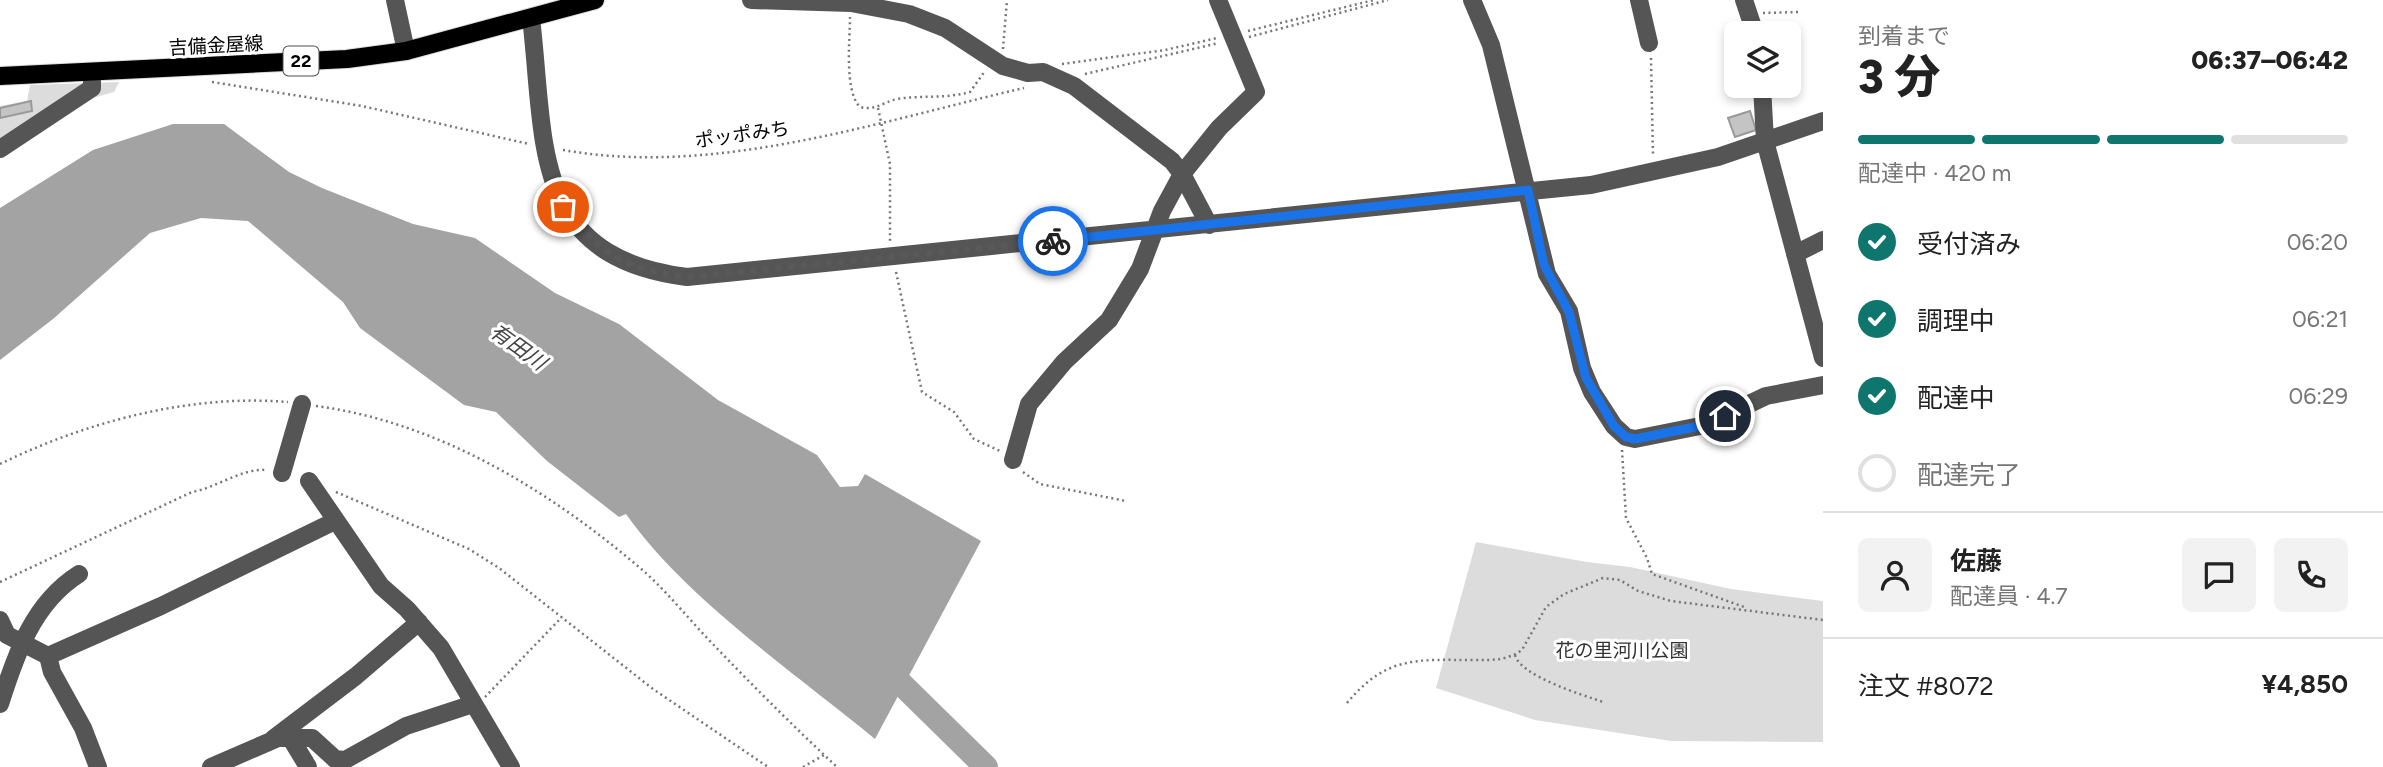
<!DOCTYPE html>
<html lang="ja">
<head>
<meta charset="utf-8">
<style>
  :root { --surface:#fff; --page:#f2f2f2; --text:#222; --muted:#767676; --line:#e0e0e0; --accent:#0f766e }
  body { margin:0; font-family:Figtree,"Noto Sans JP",sans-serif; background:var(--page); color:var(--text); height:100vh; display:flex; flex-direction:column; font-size:26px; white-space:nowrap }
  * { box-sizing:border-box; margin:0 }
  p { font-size:23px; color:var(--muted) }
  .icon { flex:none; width:38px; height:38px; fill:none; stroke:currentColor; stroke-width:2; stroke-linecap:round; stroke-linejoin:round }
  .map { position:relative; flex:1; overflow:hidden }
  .side { display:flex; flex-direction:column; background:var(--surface); width:560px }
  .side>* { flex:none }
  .controls { position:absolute; left:1724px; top:21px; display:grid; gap:14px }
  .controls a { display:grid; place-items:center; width:77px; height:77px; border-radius:10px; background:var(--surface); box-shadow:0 4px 10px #0003; font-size:35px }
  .pin { position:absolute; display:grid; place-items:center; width:60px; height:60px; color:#fff; margin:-30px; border:4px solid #fff; border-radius:50%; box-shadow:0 2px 7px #0007 }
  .courier { position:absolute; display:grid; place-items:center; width:70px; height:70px; margin:-35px; border:5px solid #1a73e8; border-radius:50%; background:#fff; color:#222; box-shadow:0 2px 9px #0007 }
  .overview em { font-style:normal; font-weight:800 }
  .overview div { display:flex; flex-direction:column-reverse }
  .overview { display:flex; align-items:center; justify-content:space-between; height:119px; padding:0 35px }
  h1 { font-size:46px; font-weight:800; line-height:52px }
  .bar { display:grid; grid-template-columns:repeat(4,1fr); gap:10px 7px; align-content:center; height:84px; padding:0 35px }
  .bar i { height:9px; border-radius:5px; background:var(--line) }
  .bar .on { background:var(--accent) }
  .bar p { grid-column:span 4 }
  .line { display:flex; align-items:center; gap:18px; padding:0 35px; border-top:2px solid var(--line) }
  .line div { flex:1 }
  .round { display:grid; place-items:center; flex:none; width:74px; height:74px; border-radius:10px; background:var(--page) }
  ol { padding:0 35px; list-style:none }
  li { display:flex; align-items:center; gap:21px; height:77px }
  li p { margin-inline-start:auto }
  li .icon { padding:7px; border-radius:50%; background:var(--accent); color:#fff; stroke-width:4 }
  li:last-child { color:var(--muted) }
  li i { width:38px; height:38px; border:4px solid var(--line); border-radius:50% }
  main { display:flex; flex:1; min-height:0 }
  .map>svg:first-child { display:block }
  .green { fill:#dcdcdc }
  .water { fill:#a3a3a3 }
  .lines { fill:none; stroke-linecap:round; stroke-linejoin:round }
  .river { stroke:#a3a3a3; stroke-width:24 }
  .building { fill:#c4c4c4; stroke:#999; stroke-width:2 }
  .major-casing { stroke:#dbdbdb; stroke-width:20 }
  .path { stroke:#777; stroke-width:2.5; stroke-dasharray:2 3.5; stroke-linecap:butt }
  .minor { stroke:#555; stroke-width:18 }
  .major { stroke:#000; stroke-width:18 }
  .done { stroke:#595959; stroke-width:7; stroke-dasharray:0 12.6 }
  .route { stroke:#1a73e8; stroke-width:9 }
  .labels { text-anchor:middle; stroke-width:6; stroke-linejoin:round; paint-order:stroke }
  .shield { fill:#fff; stroke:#4c4c4c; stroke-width:2 }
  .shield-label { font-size:18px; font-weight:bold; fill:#000 }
  .street-label { font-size:19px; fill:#000; stroke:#fff }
  .park-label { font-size:19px; fill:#333; stroke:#fff }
  .water-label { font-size:21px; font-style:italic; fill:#444; stroke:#fff }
</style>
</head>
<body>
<main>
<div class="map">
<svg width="1823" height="767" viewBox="0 0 1823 767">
  <rect width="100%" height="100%" fill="#fff"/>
  <path class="green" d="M119,82L114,92L93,98L0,155V106L27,101L30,85Z
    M1476,542L1587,562L1630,567L1731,589L1823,601V742L1671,741L1535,720L1436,688Z"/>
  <path class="water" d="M173,124H224L289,172L322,188L413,224L475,238L555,293L619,324L718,400L817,455L840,487L858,486L865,474L981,541L875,739C795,673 685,598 626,514L619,517L547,461L496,412L464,405L360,328L343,302L248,221L201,218L150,233L53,319L0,360V208L93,150Z"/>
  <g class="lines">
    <path class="river" d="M879,662L986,767"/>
  </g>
  <path class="building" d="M31,101L32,111L0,118V108Z
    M1750,111L1756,130L1735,137L1728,118Z"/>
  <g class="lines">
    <g class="major-casing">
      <path id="major" d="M0,76L347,59L406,51L595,0"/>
    </g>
    <path class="path" d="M1763,13L1800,12
      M850,17C850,39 844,91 860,107C876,111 883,102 897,99C922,95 946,99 970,92L985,71
      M1248,31L1374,0
      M1249,37L1388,0
      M1003,49L1007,0
      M1651,58L1653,156
      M1062,64L1165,50L1217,38
      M1085,74L1219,43
      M212,82L362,106L529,144
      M878,108L890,164V241
      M563,150C716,177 876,122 1024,88
      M896,272L922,392L954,412L974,439L1000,451
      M316,406C437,422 547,489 639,567C664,588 686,616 709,640C750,683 793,726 837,767
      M1622,450L1626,518L1647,558L1652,574L1747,608
      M0,464C88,421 191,394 288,402
      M1023,472L1040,484L1126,501
      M336,492L469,549L499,568L653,689L768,767
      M0,582L192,492C216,488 242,468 266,470
      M1515,655C1520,676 1583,695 1603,702
      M485,697L562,617
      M1347,703C1387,655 1417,660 1475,660C1492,660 1506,661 1522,650L1546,607L1564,594L1603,578L1620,580L1638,591L1671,601L1823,620
      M803,767L824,755"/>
    <path class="minor" d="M395,0L406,51
      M751,0L851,3L909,14L945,28L1003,66L1028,73L1043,72L1074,86L1172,161L1182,174L1209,225
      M1472,0L1491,45L1547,274L1569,311L1582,368L1592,392L1614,426L1626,437L1635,439L1705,425L1766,396L1823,385
      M1639,0L1649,43
      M1744,0L1755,33
      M531,18C546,142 529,257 687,277L1591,185L1718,157L1823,121
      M1762,86L1765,141L1823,358
      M0,149L92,88V72
      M1795,254L1823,240
      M1013,460L1029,404L1064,362L1109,320L1140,269L1162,211L1182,174L1219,128L1256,92L1218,0
      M282,473L302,404
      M309,481L381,586L407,609L441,648L511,767
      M0,620L7,635L48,656L161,606L335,521
      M48,656L52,672L83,728L98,767
      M0,704C16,654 33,603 79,574
      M290,737L308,767
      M273,739L356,676L419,622
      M211,767L278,738H312L335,759L345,760L406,726L473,704"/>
    <use href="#major" class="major"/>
  </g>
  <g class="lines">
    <path class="done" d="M563,207C602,255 625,269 687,277L1053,241"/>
    <path class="route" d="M1053,241L1528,190L1544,265L1569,312L1586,378L1614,426L1626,437L1635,439L1705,425L1725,416"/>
  </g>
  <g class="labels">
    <rect class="shield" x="283.5" y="46.5" width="35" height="29" rx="5"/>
    <g class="shield-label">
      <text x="301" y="67">22</text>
    </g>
    <g class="street-label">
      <text transform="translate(216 45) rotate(-3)" y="7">吉備金屋線</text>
      <text transform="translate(742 134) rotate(-8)" y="7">ポッポみち</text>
    </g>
    <g class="park-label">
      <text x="1622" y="657">花の里河川公園</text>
    </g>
    <g class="water-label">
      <text transform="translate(518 347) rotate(36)" y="7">有田川</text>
    </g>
  </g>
</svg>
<div class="controls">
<a><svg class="icon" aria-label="layers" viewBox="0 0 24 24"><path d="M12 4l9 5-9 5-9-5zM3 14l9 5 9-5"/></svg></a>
</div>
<div class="pin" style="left:563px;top:207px;background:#ea580c"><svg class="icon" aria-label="bag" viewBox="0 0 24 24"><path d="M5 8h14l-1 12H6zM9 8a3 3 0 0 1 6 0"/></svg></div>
<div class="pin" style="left:1725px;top:416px;background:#1f2937"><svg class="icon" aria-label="home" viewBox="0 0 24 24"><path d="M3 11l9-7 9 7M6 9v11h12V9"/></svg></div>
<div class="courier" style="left:1053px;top:241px"><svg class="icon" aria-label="bike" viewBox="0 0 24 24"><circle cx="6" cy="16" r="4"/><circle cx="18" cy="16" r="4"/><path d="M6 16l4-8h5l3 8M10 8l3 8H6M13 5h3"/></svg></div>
</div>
<section class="side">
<div class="overview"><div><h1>3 分</h1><p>到着まで</p></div><em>06:37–06:42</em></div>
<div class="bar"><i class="on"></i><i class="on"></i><i class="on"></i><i></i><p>配達中 · 420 m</p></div>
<ol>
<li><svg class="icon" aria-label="check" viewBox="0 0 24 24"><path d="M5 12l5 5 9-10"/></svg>受付済み<p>06:20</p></li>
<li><svg class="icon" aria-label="check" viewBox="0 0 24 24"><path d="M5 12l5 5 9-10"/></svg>調理中<p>06:21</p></li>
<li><svg class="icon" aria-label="check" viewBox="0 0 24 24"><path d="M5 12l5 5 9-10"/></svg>配達中<p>06:29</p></li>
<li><i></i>配達完了</li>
</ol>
<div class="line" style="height:126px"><a class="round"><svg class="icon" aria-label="person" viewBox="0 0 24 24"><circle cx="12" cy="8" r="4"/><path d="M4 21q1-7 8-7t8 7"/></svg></a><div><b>佐藤</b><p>配達員 · 4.7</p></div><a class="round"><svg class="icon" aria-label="chat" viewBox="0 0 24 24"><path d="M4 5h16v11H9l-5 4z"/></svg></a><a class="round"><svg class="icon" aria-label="phone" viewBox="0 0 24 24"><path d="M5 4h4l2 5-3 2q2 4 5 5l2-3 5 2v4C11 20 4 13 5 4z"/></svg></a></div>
<div class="line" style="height:91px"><div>注文 #8072</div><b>¥4,850</b></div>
</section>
</main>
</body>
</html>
